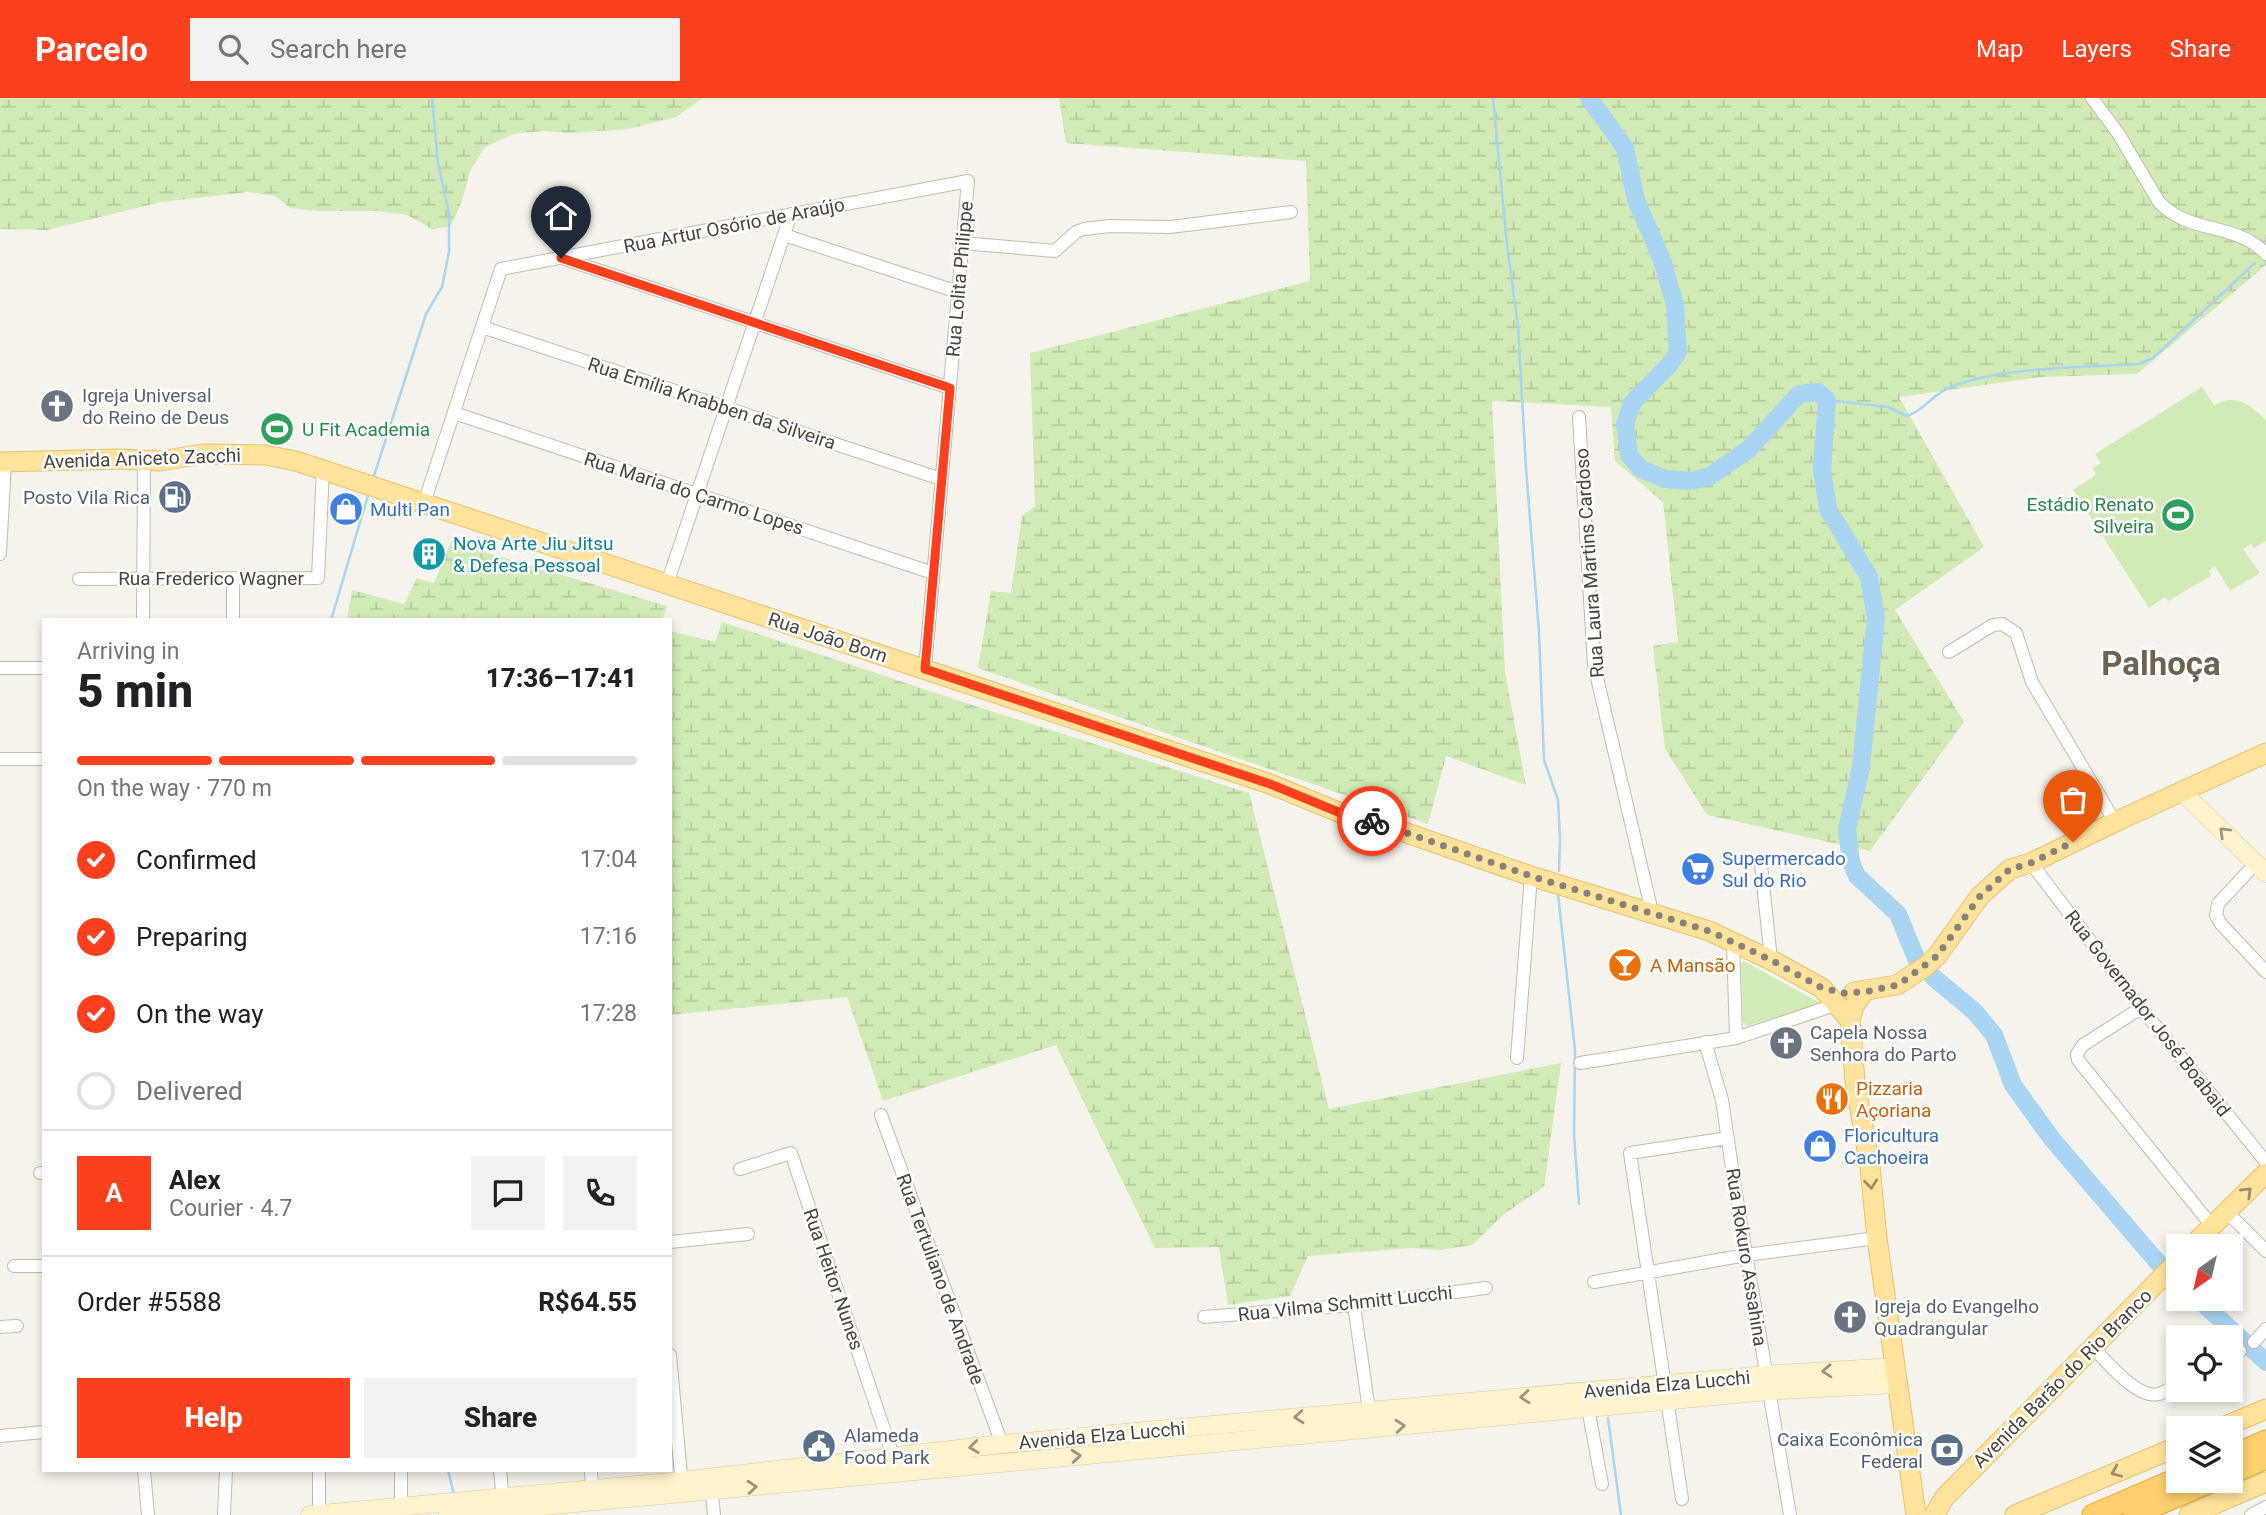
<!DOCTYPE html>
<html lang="en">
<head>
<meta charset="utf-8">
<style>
  :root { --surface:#fff; --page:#f2f2f2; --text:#202124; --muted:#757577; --line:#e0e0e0; --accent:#fc3f1d }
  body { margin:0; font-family:Roboto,sans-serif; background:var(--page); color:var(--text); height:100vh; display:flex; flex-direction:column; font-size:26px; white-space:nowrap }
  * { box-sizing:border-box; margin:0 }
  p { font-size:23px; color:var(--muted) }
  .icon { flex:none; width:38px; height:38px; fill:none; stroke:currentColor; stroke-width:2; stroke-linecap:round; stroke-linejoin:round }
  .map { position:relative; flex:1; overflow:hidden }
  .drawer { position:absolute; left:42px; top:520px; width:630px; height:854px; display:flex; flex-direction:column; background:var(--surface); border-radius:0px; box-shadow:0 4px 10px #0003 }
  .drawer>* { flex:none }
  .needle { width:46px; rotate:214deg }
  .tools { position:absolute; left:2166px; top:1136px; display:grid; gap:14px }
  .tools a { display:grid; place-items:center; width:77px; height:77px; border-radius:0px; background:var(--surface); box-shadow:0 4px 10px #0003; font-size:35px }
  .pin { position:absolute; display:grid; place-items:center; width:60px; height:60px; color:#fff; margin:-72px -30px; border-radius:50% 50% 50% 0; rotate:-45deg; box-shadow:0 0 7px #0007 }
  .pin .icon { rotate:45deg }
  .courier { position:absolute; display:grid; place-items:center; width:70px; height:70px; margin:-35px; border:5px solid #fc3f1d; border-radius:50%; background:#fff; color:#222; box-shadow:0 2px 9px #0007 }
  .headline em { font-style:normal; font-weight:800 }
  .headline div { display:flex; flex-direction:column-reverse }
  .headline { display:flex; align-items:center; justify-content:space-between; height:119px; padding:0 35px }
  h1 { font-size:46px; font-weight:800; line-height:52px }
  .bar { display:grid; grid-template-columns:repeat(4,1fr); gap:10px 7px; align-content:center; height:84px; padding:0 35px }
  .bar i { height:9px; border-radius:5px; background:var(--line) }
  .bar .active { background:var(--accent) }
  .bar p { grid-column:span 4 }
  .line { display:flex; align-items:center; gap:18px; padding:0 35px; border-top:2px solid var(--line) }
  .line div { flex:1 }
  .round { display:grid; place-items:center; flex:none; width:74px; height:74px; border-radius:0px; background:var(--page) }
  ol { padding:0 35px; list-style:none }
  li { display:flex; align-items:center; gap:21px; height:77px }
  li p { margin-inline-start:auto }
  li .icon { padding:7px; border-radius:50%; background:var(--accent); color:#fff; stroke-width:4 }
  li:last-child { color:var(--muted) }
  li i { width:38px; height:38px; border:4px solid var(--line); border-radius:50% }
  .cta { display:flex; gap:14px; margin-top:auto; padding:14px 35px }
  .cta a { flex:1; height:80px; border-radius:0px; background:var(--accent); color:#fff; font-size:28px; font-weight:800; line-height:80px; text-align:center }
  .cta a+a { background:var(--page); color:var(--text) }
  header { display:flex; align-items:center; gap:42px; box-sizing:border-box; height:98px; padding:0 35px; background:var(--accent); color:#fff }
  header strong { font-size:33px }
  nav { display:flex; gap:38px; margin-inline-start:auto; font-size:24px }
  .search { width:490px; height:63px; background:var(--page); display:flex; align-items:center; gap:18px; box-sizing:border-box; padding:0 24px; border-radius:0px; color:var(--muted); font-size:26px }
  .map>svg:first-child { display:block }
  .wetland { fill:url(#wetland-marsh) }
  .park { fill:#d2eab5 }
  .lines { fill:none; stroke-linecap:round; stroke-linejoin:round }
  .stream { stroke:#a9d4f2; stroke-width:2.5 }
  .river { stroke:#a9d4f2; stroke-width:18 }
  .street-casing { stroke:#c2bbae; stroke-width:14 }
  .secondary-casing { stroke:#d6c79b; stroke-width:19 }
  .primary-casing { stroke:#e6c16a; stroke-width:21 }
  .highway-casing { stroke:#e0a43c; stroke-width:23 }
  .street { stroke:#fff; stroke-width:12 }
  .secondary { stroke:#fff3cd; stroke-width:18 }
  .primary { stroke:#ffe39c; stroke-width:19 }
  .highway { stroke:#ffcf6e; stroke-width:21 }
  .oneway { stroke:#9c937c }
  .oneway2 { stroke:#9c8c66 }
  .done { stroke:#878178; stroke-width:7; stroke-dasharray:0 12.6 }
  .route { stroke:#fc3f1d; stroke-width:9 }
  .labels { text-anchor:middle; stroke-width:5; stroke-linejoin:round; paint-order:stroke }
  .street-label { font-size:19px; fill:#4b4439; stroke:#fff }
  .worship-label { font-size:19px; fill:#5b616d; stroke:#fff; text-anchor:start }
  .leisure-label { font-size:19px; fill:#27864d; stroke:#fff; text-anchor:start }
  .service-label { font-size:19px; fill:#4e5e75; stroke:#fff; text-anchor:end }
  .shop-label { font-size:19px; fill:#366cbe; stroke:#fff; text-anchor:start }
  .culture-label { font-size:19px; fill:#0d838f; stroke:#fff; text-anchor:start }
  .food-label { font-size:19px; fill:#c56008; stroke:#fff; text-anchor:start }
  .town-label { font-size:33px; font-weight:bold; fill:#6e6250; stroke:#fff }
</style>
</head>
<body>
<header>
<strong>Parcelo</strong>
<div class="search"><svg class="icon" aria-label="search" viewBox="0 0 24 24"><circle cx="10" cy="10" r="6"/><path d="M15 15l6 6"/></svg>Search here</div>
<nav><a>Map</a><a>Layers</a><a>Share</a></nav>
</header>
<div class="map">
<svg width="2266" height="1417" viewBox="0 0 2266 1417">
  <defs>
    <pattern id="wetland-marsh" width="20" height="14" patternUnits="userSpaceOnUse" patternTransform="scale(1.75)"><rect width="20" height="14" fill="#d2eab5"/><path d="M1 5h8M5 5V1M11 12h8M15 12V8" fill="none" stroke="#b6ca9c"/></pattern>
  </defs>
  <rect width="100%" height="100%" fill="#f6f3ec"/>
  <path class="wetland" d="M0,0H703L676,19L628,31L571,35L542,33L513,36L485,49L470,73L462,103L451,128L432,131L407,117L378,113H318L290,110L276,98L248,94L161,104L47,132L0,131Z
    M1059,0H2266V167L2137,276L2041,279L1899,299L1984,449L1895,512L1964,624L1870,753L1707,717L1665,651L1653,548L1678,544L1663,404L1615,363L1611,309L1492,303L1505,574L1526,687L1446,658L1428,726L978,570L991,493L1011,495L1022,418L1035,408L1030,255L1310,183L1306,63L1066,45Z
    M451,444L667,508L662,522L347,521L352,492L404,506L417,480L434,485Z
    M722,524L975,608L1249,695L1329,1011L1561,965L1544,1089L1504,1116L1472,1147L1440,1152L1412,1150L1308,1158L1290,1198L1228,1207L1219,1149L1155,1150L1056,947L883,1003L847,899L670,917V533L715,544Z"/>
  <path class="park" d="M2202,289L2214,307C2236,295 2249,306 2266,322V443L2254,450L2251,446L2243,451L2260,475L2230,493L2215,468L2209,473L2211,478L2168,503L2165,499L2149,510L2073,392L2096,377L2093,370L2101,365L2095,356Z
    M1744,863L1811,900L1821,905L1747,928L1743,924L1741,865Z"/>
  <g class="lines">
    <path class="stream" d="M1493,0L1507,147L1518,228L1526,370L1539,534L1544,662L1558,702L1560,741L1559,773
      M1827,302L1888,309L1907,318C1924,313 1933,295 1951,289C2003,268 2083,270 2139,266L2153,260L2255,165
      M373,381L426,216L442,189L449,154V115L438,65L432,0
      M331,522L369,394
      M1558,796L1575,952L1574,1037L1579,1106
      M1608,1320L1621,1417
      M448,1372L454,1397"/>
    <path class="river" d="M1589,0L1625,50L1636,102L1662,162L1675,207L1678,254L1669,267L1632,305L1625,327L1629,357L1641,371L1665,381L1692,383L1710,378L1749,351L1799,296L1818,294L1827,302L1822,372L1828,411L1869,479L1876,520L1861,669L1847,731L1851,764L1857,778L1898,816L1918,865
      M1933,879L1975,914L1994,937L2013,987L2052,1041L2160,1167
      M2197,1200L2266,1264"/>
    <g class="street-casing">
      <path id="street" d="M2092,0L2118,35L2159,104C2192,138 2235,123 2266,156
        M784,137L958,194
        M962,145L1055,153L1076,134L1084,131L1110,128L1170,129L1291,114
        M565,161L950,290
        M482,229L941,381
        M454,315L933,475
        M1579,319L1594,567L1652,814
        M424,405L501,171L968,83L925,571
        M0,456L5,364
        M79,481L318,480L323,371
        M667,486L791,116
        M143,522L144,362
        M233,522V480
        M1949,554L1993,527L2002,526L2016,535L2032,584L2115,724
        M0,570H44
        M0,661H44
        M2031,765L2141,910L2266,1064
        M2256,765L2218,806L2216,817L2221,826L2266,874
        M1761,766L1771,862
        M1733,844L1736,940
        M2141,910L2083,947L2077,956L2078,962L2212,1128
        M1705,944L1722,1002L1735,1090L1790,1417
        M1517,960L1531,778
        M1580,965L1736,940L1838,906
        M881,1017L1002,1346
        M740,1071L791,1055L893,1358
        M40,1075H44
        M2227,1114L2266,1153
        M670,1144L748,1136
        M14,1168H44
        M1594,1184L1746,1157L1877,1140
        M1354,1207L1369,1312
        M1204,1219L1354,1207L1486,1190
        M0,1229L17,1228
        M2254,1244L2266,1231
        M2092,1249C2107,1263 2137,1302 2159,1296C2165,1294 2173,1289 2179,1285
        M670,1257L682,1388
        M2231,1258L2240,1253
        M1588,1310L1602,1386
        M0,1338L44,1334
        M144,1372L148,1417
        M401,1372V1414
        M500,1372L503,1404
        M591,1372L592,1391
        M711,1387L714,1417
        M1682,1401L1630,1055L1728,1040
        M319,1416V1372
        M224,1417L226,1372
        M2251,1417L2266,1409"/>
    </g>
    <g class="secondary-casing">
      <path id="secondary" d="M2181,693L2266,775
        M310,1417L681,1383L1002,1346L1778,1276L1895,1269
        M448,1417L1780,1292L1897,1286"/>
    </g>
    <g class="primary-casing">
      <path id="primary" d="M0,364L118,361L160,363L203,356L265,357L296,363L1270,686L1348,718L1372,723L1531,778L1709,833L1771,862L1822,890L1850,922
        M1854,894L1897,887L1926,868L1937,858L1980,798L2010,771L2031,765L2115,724L2266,655
        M1864,894L1854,908L1850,922L1855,983L1870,1069L1877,1140L1916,1417
        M2192,1148L2266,1075
        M2221,1330L2266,1311
        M1934,1417L1945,1399L2179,1162
        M2015,1417L2179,1348
        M2189,1417L2266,1384"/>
    </g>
    <g class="highway-casing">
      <path id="highway" d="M2231,1358L2266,1343
        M2231,1375L2266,1360
        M2093,1417L2179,1380
        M2134,1417L2214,1382"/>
    </g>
    <use href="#street" class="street"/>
    <use href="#secondary" class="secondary"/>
    <use href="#primary" class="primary"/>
    <use href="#highway" class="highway"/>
  </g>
  <defs><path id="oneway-chevron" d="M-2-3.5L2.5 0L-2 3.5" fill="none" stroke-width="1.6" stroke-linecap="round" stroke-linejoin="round" transform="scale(1.75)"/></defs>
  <g class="oneway">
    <use href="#oneway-chevron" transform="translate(2224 734) rotate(-136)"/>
    <use href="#oneway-chevron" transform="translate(1827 1273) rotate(176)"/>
    <use href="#oneway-chevron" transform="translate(1525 1299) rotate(175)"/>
    <use href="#oneway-chevron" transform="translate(1299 1319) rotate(175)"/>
    <use href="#oneway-chevron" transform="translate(1400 1328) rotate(-5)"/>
    <use href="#oneway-chevron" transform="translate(974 1349) rotate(173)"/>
    <use href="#oneway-chevron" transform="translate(1076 1358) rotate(-5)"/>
    <use href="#oneway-chevron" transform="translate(752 1389) rotate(-5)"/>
  </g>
  <g class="oneway2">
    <use href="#oneway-chevron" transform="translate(1871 1086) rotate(84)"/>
    <use href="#oneway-chevron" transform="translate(2247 1094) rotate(-45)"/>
    <use href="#oneway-chevron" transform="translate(2116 1374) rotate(157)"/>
  </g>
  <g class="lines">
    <path class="done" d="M1372,723L1531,778L1709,833L1771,862L1822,890L1843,895L1864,894L1898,887L1937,858L1980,798L2010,771L2031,765L2073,744"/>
    <path class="route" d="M561,160L950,290L925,571L1270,686L1348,718L1372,723"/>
  </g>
  <defs>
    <g id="church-disc" transform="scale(1.75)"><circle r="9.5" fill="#6b7280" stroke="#fff"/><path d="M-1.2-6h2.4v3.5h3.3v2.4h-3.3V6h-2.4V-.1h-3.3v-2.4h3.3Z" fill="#fff"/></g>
    <g id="stadium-disc" transform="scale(1.75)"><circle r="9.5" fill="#2e9e5b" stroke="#fff"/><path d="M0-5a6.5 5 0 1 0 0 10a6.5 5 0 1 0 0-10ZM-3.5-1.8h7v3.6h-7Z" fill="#fff"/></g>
    <g id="fuel-disc" transform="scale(1.75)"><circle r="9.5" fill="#5c6f8a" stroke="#fff"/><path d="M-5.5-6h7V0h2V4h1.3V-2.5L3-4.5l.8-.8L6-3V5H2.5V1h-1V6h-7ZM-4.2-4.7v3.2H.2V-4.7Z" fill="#fff"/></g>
    <g id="shop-disc" transform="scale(1.75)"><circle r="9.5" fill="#3f7fe0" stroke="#fff"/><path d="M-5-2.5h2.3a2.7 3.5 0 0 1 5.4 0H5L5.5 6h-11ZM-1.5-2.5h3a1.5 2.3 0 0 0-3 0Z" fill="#fff"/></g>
    <g id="building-disc" transform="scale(1.75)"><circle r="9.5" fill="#0f9aa8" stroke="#fff"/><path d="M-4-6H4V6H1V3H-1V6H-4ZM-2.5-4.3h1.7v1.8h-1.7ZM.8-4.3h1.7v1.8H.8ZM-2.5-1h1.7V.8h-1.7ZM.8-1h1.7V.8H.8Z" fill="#fff"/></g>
    <g id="supermarket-disc" transform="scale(1.75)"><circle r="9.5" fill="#3f7fe0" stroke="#fff"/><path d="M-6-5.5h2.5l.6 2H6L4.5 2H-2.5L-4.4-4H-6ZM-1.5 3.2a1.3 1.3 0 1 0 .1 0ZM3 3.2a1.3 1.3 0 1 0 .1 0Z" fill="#fff"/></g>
    <g id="bar-disc" transform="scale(1.75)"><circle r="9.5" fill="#e8710a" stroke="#fff"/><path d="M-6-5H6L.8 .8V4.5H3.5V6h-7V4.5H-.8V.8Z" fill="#fff"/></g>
    <g id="restaurant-disc" transform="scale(1.75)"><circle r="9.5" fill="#e8710a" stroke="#fff"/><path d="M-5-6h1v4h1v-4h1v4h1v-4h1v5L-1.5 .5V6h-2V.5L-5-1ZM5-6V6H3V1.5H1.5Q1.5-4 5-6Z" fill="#fff"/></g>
    <g id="civic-disc" transform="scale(1.75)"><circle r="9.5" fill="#5c6f8a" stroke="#fff"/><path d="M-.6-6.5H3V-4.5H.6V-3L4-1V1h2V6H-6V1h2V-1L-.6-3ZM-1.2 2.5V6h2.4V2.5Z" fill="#fff"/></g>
    <g id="bank-disc" transform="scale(1.75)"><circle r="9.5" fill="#5c6f8a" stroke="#fff"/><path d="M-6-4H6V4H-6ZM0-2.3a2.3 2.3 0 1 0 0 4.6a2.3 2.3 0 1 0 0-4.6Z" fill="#fff"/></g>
  </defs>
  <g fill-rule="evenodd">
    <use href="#church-disc" x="57" y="308"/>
    <use href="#stadium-disc" x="277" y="331"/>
    <use href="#fuel-disc" x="175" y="399"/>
    <use href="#shop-disc" x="346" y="411"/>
    <use href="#stadium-disc" x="2178" y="417"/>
    <use href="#building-disc" x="429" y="456"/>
    <use href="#supermarket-disc" x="1698" y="771"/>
    <use href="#bar-disc" x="1625" y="867"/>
    <use href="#church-disc" x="1786" y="945"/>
    <use href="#restaurant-disc" x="1832" y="1001"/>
    <use href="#shop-disc" x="1820" y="1048"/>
    <use href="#church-disc" x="1850" y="1219"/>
    <use href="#civic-disc" x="819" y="1348"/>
    <use href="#bank-disc" x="1947" y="1352"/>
  </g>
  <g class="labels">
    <g class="street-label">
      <text transform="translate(734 127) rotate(-11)" y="7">Rua Artur Osório de Araújo</text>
      <text transform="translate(959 181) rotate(-85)" y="7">Rua Lolita Philippe</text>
      <text transform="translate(712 305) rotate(18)" y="7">Rua Emília Knabben da Silveira</text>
      <text transform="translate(142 360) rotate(-2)" y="7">Avenida Aniceto Zacchi</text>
      <text transform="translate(694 395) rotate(18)" y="7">Rua Maria do Carmo Lopes</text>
      <text transform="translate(1589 465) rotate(-94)" y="7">Rua Laura Martins Cardoso</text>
      <text x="211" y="487">Rua Frederico Wagner</text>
      <text transform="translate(828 539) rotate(18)" y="7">Rua João Born</text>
      <text transform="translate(2148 915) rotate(52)" y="7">Rua Governador José Boabaid</text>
      <text transform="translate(1747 1159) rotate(81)" y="7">Rua Rokuro Assahina</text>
      <text transform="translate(834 1181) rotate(71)" y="7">Rua Heitor Nunes</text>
      <text transform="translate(941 1181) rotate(70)" y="7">Rua Tertuliano de Andrade</text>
      <text transform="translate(1345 1205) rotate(-6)" y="7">Rua Vilma Schmitt Lucchi</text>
      <text transform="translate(2062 1280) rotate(-45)" y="7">Avenida Barão do Rio Branco</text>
      <text transform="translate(1667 1286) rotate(-5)" y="7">Avenida Elza Lucchi</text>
      <text transform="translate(1102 1337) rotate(-5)" y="7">Avenida Elza Lucchi</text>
    </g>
    <g class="worship-label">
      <text x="82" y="304">Igreja Universal<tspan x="82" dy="22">do Reino de Deus</tspan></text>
      <text x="1810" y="941">Capela Nossa<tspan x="1810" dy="22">Senhora do Parto</tspan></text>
      <text x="1874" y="1215">Igreja do Evangelho<tspan x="1874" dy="22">Quadrangular</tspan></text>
    </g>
    <g class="leisure-label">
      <text x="302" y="338">U Fit Academia</text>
      <text x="2154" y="413" text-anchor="end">Estádio Renato<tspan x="2154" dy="22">Silveira</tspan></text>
    </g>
    <g class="service-label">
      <text x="150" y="406">Posto Vila Rica</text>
      <text x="844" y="1344" text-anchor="start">Alameda<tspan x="844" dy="22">Food Park</tspan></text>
      <text x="1923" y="1348">Caixa Econômica<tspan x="1923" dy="22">Federal</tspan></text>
    </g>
    <g class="shop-label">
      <text x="370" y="418">Multi Pan</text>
      <text x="1722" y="767">Supermercado<tspan x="1722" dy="22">Sul do Rio</tspan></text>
      <text x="1844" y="1044">Floricultura<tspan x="1844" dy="22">Cachoeira</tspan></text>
    </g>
    <g class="culture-label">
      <text x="453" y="452">Nova Arte Jiu Jitsu<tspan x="453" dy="22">&amp; Defesa Pessoal</tspan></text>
    </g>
    <g class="food-label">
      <text x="1650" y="874">A Mansão</text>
      <text x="1856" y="997">Pizzaria<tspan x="1856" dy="22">Açoriana</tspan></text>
    </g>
    <g class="town-label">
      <text x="2161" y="577">Palhoça</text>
    </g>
  </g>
</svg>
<div class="tools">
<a><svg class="needle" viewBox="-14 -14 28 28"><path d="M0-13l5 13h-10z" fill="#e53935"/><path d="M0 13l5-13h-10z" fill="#757577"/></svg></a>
<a><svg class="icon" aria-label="locate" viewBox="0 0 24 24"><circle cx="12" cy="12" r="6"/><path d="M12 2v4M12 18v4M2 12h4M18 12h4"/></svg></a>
<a><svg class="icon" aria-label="layers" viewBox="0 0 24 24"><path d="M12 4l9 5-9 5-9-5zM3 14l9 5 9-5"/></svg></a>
</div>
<div class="pin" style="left:2073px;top:744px;background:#ea580c"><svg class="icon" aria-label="bag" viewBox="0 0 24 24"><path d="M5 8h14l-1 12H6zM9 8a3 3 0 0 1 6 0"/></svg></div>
<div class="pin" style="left:561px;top:160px;background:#1f2937"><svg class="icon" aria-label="home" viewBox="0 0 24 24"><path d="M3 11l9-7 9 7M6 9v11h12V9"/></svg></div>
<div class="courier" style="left:1372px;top:723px"><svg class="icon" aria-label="bike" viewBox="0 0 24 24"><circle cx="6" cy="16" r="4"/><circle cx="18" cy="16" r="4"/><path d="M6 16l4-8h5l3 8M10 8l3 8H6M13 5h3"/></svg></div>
<section class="drawer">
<div class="headline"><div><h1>5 min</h1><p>Arriving in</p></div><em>17:36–17:41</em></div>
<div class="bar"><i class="active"></i><i class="active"></i><i class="active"></i><i></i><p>On the way · 770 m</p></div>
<ol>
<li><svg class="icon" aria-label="check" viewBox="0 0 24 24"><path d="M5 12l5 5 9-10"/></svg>Confirmed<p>17:04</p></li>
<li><svg class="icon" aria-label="check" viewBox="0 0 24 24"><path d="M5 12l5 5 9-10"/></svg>Preparing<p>17:16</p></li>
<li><svg class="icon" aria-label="check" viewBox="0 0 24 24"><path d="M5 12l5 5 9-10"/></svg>On the way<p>17:28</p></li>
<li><i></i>Delivered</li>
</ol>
<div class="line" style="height:126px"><b class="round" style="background:var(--accent);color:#fff">A</b><div><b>Alex</b><p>Courier · 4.7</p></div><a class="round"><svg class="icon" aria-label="chat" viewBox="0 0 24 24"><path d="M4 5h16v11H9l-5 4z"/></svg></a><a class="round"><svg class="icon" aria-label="phone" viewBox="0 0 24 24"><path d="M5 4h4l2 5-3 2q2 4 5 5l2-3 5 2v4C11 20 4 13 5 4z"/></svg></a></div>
<div class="line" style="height:91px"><div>Order #5588</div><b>R$64.55</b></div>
<div class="cta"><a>Help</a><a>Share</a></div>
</section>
</div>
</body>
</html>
